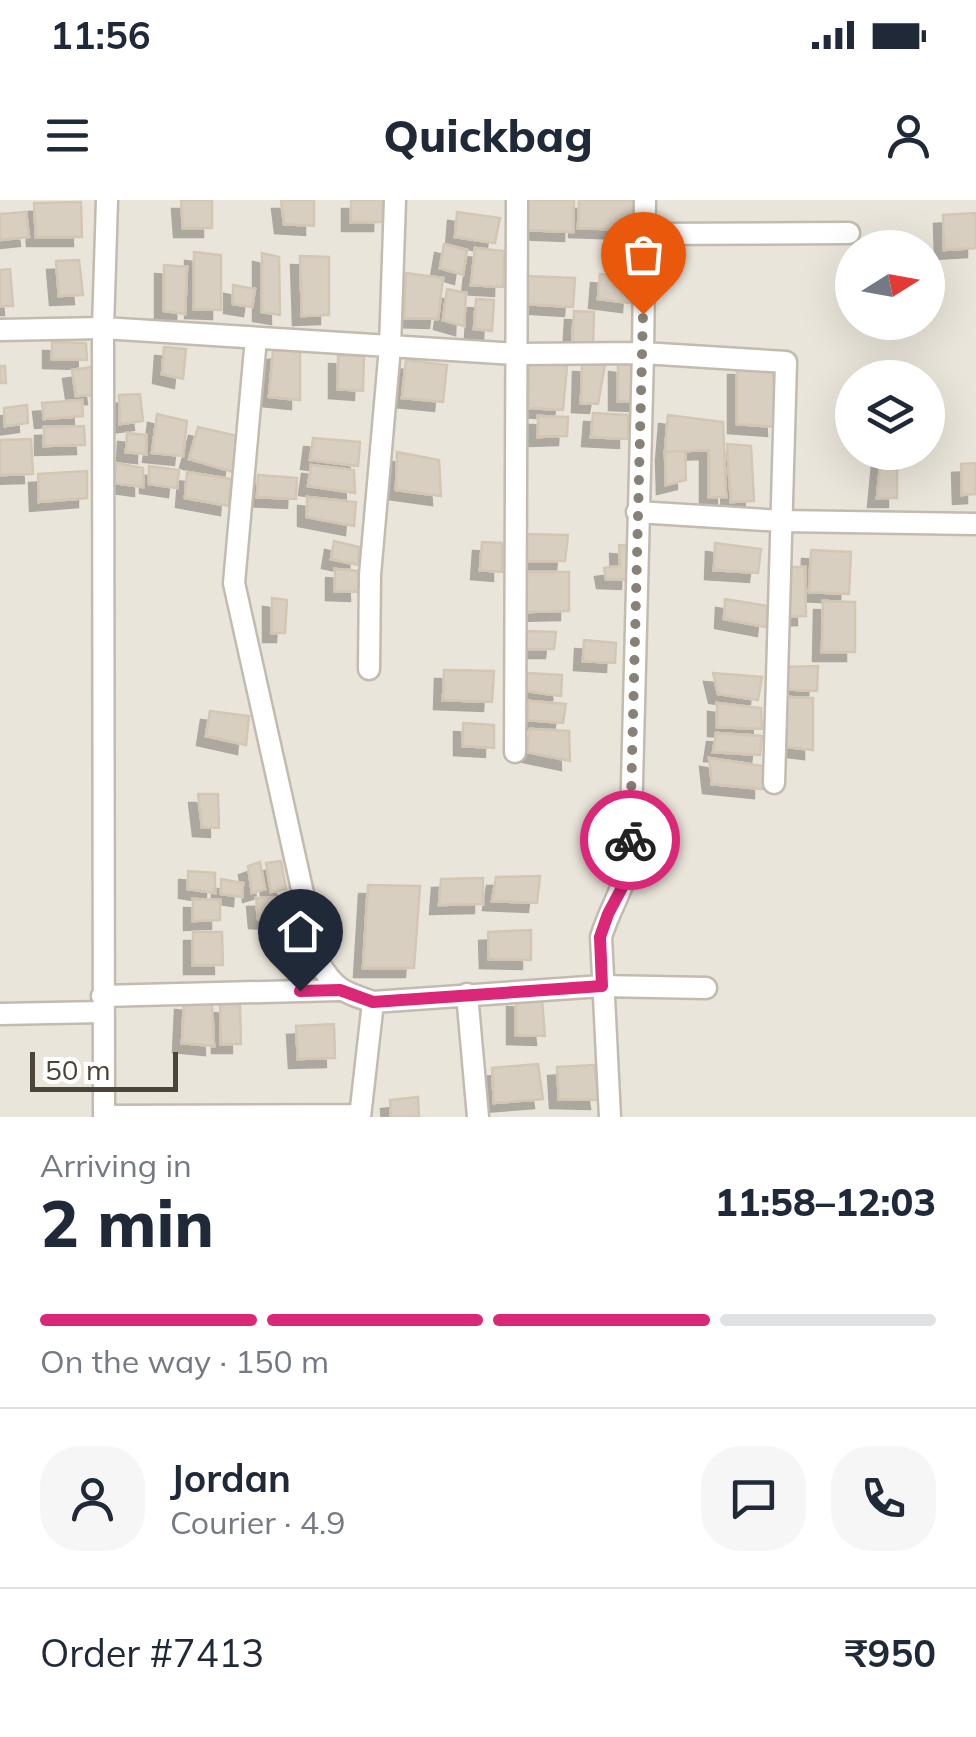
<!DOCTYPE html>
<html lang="en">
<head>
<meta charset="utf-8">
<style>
  :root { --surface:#fff; --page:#f6f6f7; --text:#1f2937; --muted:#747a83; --line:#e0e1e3; --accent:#db2777 }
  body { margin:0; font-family:Mulish,sans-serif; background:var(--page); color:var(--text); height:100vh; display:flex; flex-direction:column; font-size:38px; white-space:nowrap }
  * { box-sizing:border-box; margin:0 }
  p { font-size:32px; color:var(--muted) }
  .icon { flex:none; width:55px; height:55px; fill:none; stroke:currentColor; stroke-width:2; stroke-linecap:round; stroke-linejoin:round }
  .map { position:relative; height:917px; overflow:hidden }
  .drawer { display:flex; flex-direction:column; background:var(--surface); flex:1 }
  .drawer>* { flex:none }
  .needle { width:65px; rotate:79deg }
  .fabs { position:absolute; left:835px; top:30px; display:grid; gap:20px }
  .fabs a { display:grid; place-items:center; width:110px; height:110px; border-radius:50%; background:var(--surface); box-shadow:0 10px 40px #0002; font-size:50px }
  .scale { position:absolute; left:30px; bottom:25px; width:148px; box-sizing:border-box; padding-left:10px; border:5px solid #4b4439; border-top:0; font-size:28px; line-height:35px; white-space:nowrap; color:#4b4439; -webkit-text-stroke:8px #fff; paint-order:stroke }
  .pin { position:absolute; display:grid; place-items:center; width:85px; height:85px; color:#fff; margin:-102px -42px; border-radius:50% 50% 50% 0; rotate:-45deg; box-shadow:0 0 10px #0007 }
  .pin .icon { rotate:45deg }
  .courier { position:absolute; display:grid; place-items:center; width:100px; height:100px; margin:-50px; border:8px solid #db2777; border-radius:50%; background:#fff; color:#222; box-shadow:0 2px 12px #0007 }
  .head em { font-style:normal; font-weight:800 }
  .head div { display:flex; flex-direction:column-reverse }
  .head { display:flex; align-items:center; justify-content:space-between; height:170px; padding:0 40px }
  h1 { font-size:65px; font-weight:800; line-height:75px }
  .bar { display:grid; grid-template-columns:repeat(4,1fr); gap:15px 10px; align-content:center; height:120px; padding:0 40px }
  .bar i { height:12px; border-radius:8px; background:var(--line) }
  .bar .active { background:var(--accent) }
  .bar p { grid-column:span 4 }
  .line { display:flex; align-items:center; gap:25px; padding:0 40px; border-top:2px solid var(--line) }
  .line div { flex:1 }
  .round { display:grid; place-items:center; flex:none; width:105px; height:105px; border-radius:40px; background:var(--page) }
  .status { display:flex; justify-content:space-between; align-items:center; height:70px; padding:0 50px; background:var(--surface); direction:ltr }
  .status svg { height:28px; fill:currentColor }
  header { display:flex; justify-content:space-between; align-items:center; height:130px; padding:0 40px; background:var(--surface); font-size:45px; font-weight:800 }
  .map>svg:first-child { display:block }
  .residential { fill:#eae5da; fill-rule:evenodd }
  .building { fill:#d8cfc1; stroke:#d3c7b4; stroke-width:2.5; filter:url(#shadow) }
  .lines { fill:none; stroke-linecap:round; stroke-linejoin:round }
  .minor-casing { stroke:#c2bbae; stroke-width:25 }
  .minor { stroke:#fff; stroke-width:20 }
  .done { stroke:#878178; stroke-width:10; stroke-dasharray:0 18 }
  .route { stroke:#db2777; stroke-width:12 }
</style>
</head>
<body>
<div class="status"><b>11:56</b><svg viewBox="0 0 49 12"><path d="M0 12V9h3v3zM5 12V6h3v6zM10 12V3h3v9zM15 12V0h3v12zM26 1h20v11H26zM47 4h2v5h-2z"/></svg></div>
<header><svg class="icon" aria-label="menu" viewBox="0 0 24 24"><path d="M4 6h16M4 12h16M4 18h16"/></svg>Quickbag<svg class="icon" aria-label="person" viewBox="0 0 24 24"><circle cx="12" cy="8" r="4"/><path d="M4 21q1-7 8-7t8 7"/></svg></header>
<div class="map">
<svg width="976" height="917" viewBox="0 0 976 917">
  <defs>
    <filter id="shadow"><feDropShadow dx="-9" dy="9" stdDeviation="0" flood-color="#0004"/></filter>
  </defs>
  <rect width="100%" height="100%" fill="#f6f3ec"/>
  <path class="residential" d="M0,0H976V917H0ZM852,48H928V122H852ZM852,178H928V252H852Z"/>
  <path class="building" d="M181,0H212V28H183Z
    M281,0H314V26L284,24Z
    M351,0H383L382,22H351Z
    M525,0H574L573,32L524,30Z
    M579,0H633V30L578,28Z
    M81,2L82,37H36L34,3Z
    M26,12L29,37L0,40V14Z
    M457,12L500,18L495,43L455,37Z
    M976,13V48L944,50L943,15Z
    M444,44L467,50L463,75L440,68Z
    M475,48L504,51L503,87L471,85Z
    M194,52L221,55V110L194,109Z
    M262,53L279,57L280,115L262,112Z
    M300,56L329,57V115L302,116Z
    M79,60L83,95L59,96L56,61Z
    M164,65L187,67L185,114L164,111Z
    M10,69L13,106H0V70Z
    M406,73L443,78L438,119L404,118Z
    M600,74L633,77L631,103L598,99Z
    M526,76L575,78L573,107L525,104Z
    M233,85L255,89L252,107L233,104Z
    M447,89L466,93L464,126L443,120Z
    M476,99L494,100L492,131L474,129Z
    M574,111L594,112L593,147L572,146Z
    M52,142L86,143L87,160L52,159Z
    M164,147L186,149L183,179L162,174Z
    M300,150V200L269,197L273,151Z
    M338,155L364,156L363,191L338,189Z
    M406,160L447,165L443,202L402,198Z
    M529,161L567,166L563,210L529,208Z
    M582,163L605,164L598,204L581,203Z
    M618,163L640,166L639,202L618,201Z
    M0,166H5L6,183H0Z
    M737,166L773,167L776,227L737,224Z
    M92,167L96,195L76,196L72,170Z
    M140,194L143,221L120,224L119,195Z
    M82,200L83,216L44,219L42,203Z
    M27,205L28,223L5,226L4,208Z
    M593,213L628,215V239L591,237Z
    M157,214L187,221L183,256L152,253Z
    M668,215L723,222L726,297H709V250L665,252Z
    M538,216L568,217L567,236L538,237Z
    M84,226L85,245L44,246V227Z
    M198,227L237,236L233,272L189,259Z
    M127,233L146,235V254L126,252Z
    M313,238L360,242L358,266L310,260Z
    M31,239L33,274L0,275V240Z
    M727,244L751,246L754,301L731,302Z
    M685,251L686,280L666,285L665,252Z
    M397,252L439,260L441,296L396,290Z
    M881,256L897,257V298H877Z
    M116,263L143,268V287L114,283Z
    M976,263V294L962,295L961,264Z
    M311,265L354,270L355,293L308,286Z
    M149,266L179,270L177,288L149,284Z
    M87,271V298L39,302L38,274Z
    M187,272L231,279L229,306L185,298Z
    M258,275L297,278L296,299L257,297Z
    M307,297L356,302L354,326L307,317Z
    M525,334L568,335L565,361H525Z
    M334,341L359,347L358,365L331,359Z
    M482,342L502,343V372L480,370Z
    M715,343L761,349L758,373L714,370Z
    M619,345L631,346L630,380L606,379L604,368L620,366Z
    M811,350L851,352L849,394L809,392Z
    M783,367H805L806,416L784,417Z
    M335,369L358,371L359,392L335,391Z
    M526,372H569V411L526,412Z
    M272,398L287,400L285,433H272Z
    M725,399L768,406L766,427L724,419Z
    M823,401L855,402V452H822Z
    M525,431L556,432L554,449H523Z
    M584,440L616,443L615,463L583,461Z
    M818,466L817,491L781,489L783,467Z
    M444,470L494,471L492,502L443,500Z
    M527,473L562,475L561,496L526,491Z
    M713,473L762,477L758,500L718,494Z
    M786,497L813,498V550L786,547Z
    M529,501L566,504L563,523L528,520Z
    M717,503L761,508L762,529L717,527Z
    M210,511L249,516L246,545L206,536Z
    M463,523L494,525V548L463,546Z
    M530,529L569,531L570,561L527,552Z
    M716,533L762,536L760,555L713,552Z
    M709,558L763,566V589L712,584Z
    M198,594H218L219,628L202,627Z
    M281,661L286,689L271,692L266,663Z
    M260,662L265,689L252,693L248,666Z
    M188,671L215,673V693L188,689Z
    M540,676L537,703L492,701L496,677Z
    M483,678V704L439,705L441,679Z
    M221,679L243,683L242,697L221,694Z
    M368,685L420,686L414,768H363Z
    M293,697L296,721L258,719L256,698Z
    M193,699L220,700V720L193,721Z
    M531,730V760L489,759L488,732Z
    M193,732H222L223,765H193Z
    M516,798L542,800L545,836L516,835Z
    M184,801L212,804L214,846L182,843Z
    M220,804L240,805L241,844H221Z
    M334,824L335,858L298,859L296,826Z
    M538,864L543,899L494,903L492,868Z
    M594,865L599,900L559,899L557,867Z
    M418,897L419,917H391L390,900Z"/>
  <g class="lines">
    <g class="minor-casing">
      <path id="minor" d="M645,0L643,153L786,162L774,583
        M645,34L849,33
        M0,130L103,128L516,154L643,153L630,661C624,688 609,710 601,737L610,917
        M256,138L234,383L318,761C334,789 343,792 373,802L602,786L706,788
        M637,312L782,321L976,324
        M369,469L370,375L390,147L395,0
        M515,552L517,0
        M467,794L478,917
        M102,796L340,790
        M0,814L102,812
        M104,916L360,915
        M104,917L103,128L107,0
        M360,917L373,802"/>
    </g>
    <use href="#minor" class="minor"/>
  </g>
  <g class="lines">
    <path class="done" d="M630,640L643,114"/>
    <path class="route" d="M300,791L340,790L373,802L602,786L600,737L608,714L625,682L630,640"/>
  </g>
</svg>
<div class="fabs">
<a><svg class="needle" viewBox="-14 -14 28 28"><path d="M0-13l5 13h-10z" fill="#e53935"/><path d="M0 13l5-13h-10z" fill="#747a83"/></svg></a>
<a><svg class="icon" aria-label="layers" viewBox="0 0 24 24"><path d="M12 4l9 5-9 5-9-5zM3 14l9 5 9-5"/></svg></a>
</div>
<div class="scale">50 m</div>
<div class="pin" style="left:643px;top:114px;background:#ea580c"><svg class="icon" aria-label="bag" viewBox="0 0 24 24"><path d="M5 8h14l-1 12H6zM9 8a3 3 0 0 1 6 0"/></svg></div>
<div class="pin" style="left:300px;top:791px;background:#1f2937"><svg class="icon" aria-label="home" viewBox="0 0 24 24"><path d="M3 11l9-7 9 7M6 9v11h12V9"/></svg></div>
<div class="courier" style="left:630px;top:640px"><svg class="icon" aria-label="bike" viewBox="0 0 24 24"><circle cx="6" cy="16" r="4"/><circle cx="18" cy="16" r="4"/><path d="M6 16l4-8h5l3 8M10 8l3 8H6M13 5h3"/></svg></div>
</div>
<section class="drawer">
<div class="head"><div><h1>2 min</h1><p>Arriving in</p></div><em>11:58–12:03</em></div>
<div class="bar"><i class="active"></i><i class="active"></i><i class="active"></i><i></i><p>On the way · 150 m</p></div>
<div class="line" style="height:180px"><a class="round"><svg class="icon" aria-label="person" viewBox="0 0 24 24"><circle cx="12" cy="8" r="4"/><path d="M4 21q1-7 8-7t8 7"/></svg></a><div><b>Jordan</b><p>Courier · 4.9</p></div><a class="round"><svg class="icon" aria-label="chat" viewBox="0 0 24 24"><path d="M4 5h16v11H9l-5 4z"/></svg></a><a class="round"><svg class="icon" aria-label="phone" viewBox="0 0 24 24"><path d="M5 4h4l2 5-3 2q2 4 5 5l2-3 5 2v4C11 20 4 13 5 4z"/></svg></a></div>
<div class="line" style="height:130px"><div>Order #7413</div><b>₹950</b></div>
</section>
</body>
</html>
